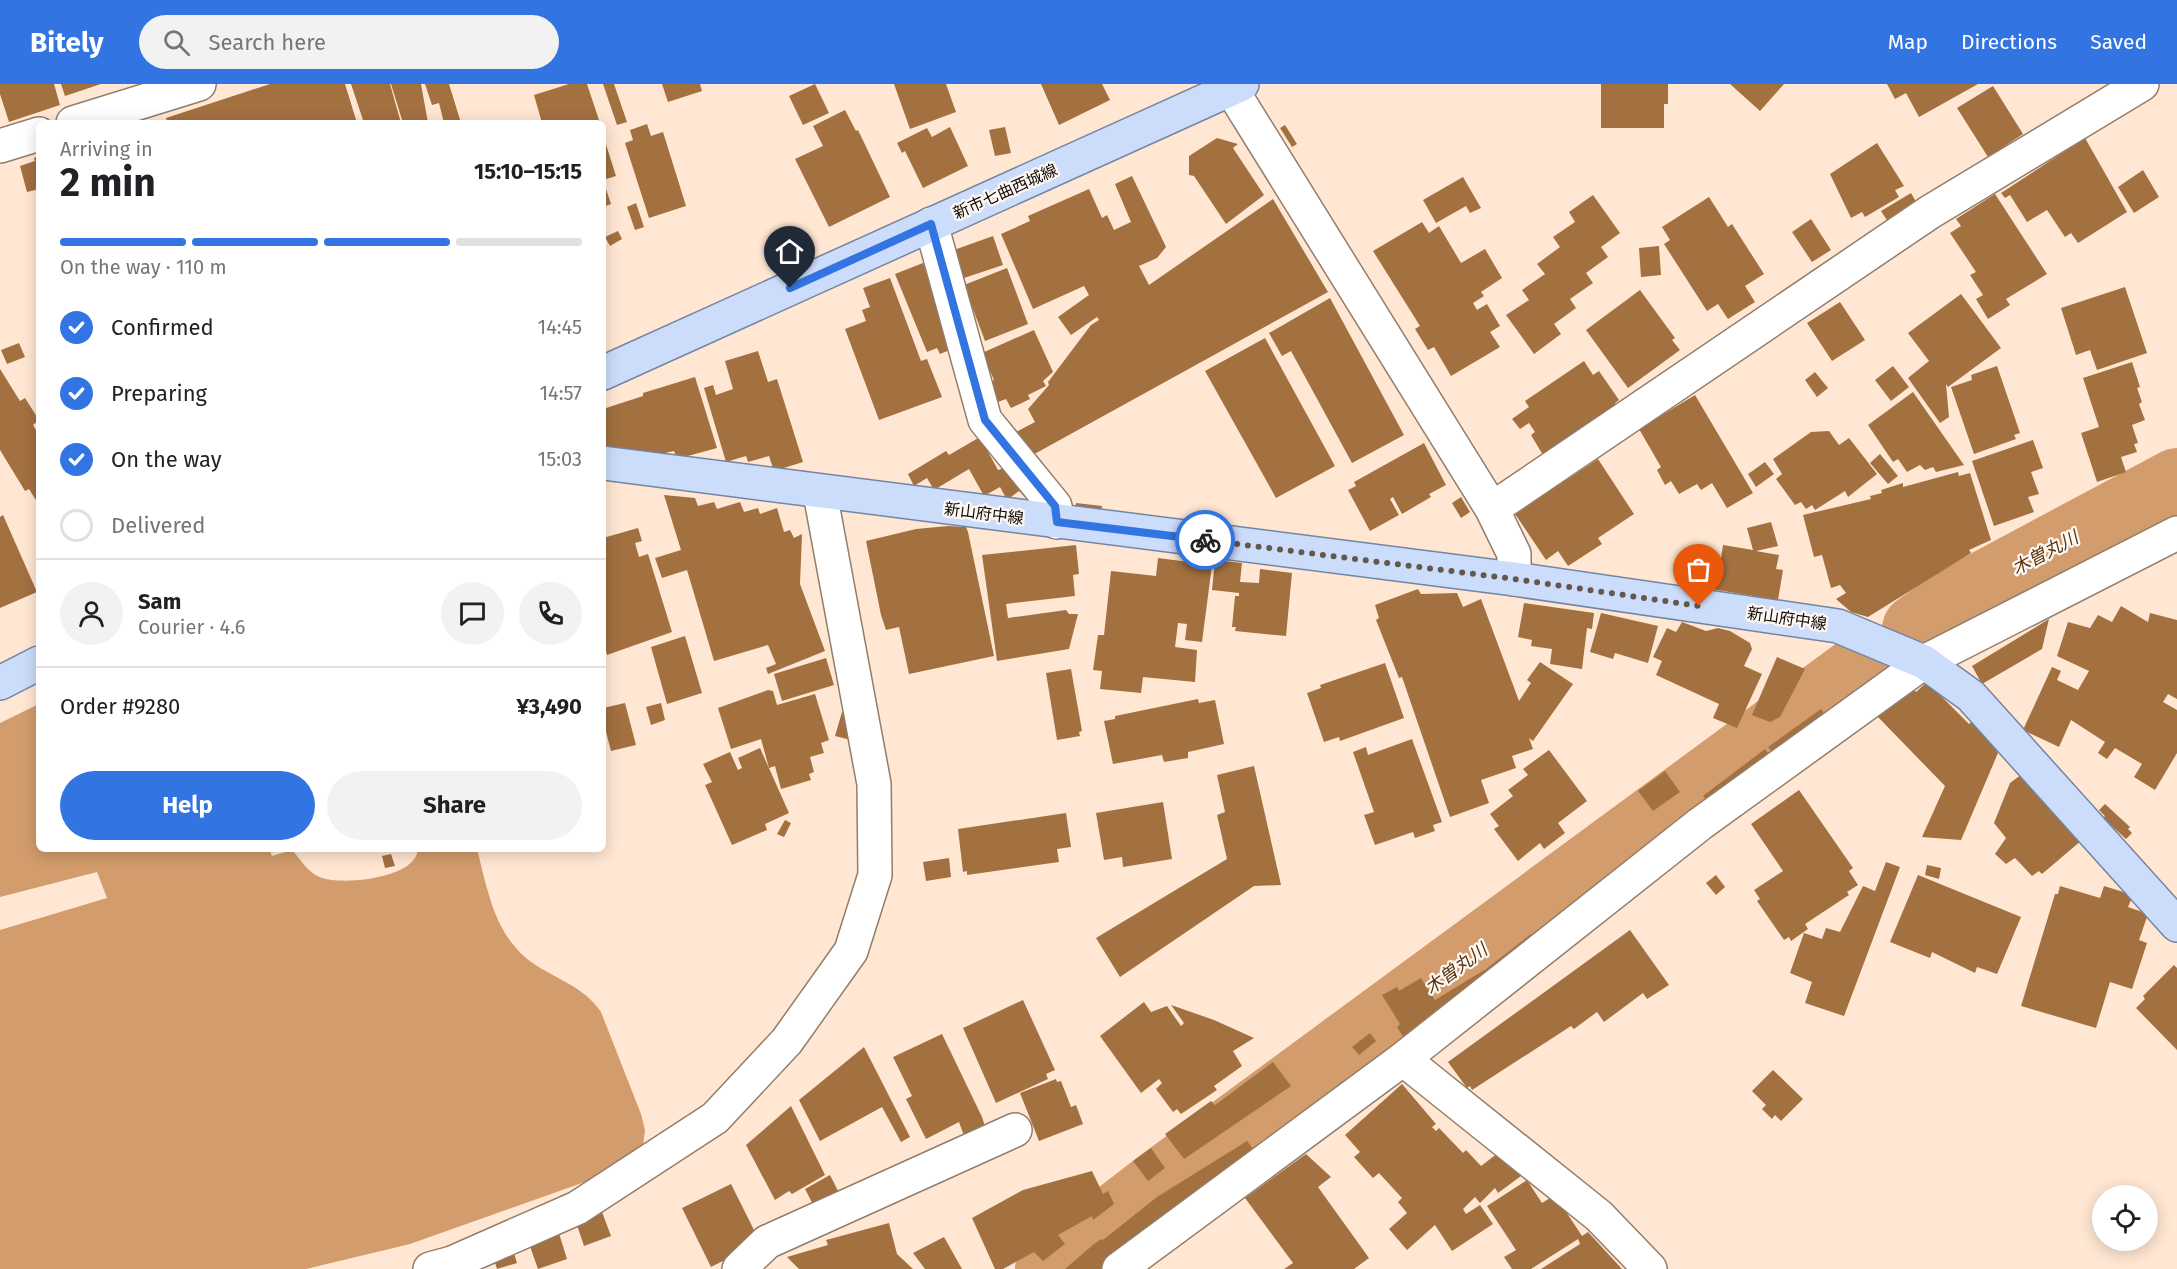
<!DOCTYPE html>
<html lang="en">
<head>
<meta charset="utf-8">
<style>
  :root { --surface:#fff; --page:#f2f2f2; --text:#202124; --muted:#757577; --line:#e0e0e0; --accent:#3274e1 }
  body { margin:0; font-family:"Fira Sans","Noto Sans JP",sans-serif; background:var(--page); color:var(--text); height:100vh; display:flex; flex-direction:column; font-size:22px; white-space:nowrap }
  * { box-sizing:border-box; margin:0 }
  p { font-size:20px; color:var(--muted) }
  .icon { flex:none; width:33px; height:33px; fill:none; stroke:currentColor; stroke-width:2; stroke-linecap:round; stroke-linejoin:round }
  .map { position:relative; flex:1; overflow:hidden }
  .panel { position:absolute; left:36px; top:36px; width:570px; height:732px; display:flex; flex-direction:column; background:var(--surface); border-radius:9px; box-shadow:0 3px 15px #0003 }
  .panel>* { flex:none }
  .fabs { position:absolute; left:2092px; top:1101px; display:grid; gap:12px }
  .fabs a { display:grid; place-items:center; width:66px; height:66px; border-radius:50%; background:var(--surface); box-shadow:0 3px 15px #0003; font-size:30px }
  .pin { position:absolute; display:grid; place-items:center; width:51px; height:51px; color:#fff; margin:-62px -26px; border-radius:50% 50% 50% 0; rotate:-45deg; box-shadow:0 0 6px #0007 }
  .pin .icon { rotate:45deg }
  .courier { position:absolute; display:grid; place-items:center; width:60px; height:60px; margin:-30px; border:4px solid #3274e1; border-radius:50%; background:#fff; color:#222; box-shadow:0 2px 8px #0007 }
  .head em { font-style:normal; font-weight:700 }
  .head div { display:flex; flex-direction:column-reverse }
  .head { display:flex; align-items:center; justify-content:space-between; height:102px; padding:0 24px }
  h1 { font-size:39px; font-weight:700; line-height:45px }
  .bar { display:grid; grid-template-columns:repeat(4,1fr); gap:9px 6px; align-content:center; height:72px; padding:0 24px }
  .bar i { height:8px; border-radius:4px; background:var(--line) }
  .bar .on { background:var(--accent) }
  .bar p { grid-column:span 4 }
  .line { display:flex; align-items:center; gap:15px; padding:0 24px; border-top:2px solid var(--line) }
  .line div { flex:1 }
  .round { display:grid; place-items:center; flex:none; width:63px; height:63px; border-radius:32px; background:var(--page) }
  ol { padding:0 24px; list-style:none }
  li { display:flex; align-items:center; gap:18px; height:66px }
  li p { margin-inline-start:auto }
  li .icon { padding:6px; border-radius:50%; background:var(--accent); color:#fff; stroke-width:4 }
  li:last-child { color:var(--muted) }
  li i { width:33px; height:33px; border:3px solid var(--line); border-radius:50% }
  .action { display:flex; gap:12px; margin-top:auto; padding:12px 24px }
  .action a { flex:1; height:69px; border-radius:36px; background:var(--accent); color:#fff; font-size:24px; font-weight:700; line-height:69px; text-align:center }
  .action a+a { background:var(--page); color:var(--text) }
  header { display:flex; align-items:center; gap:36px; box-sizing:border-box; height:84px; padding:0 30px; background:var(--accent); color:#fff }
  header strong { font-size:28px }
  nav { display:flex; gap:33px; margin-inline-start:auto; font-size:21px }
  .search { width:420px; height:54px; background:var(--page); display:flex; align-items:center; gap:15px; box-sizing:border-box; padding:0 21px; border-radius:33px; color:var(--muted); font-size:22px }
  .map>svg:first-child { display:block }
  .water { fill:#d29c6c }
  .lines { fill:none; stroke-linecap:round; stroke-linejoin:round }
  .river { stroke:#d29c6c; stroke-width:70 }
  .building { fill:#a37040 }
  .minor-casing { stroke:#927d6a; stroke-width:36 }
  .major-casing { stroke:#7485a2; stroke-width:36 }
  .minor { stroke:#fff; stroke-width:33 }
  .major { stroke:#cbddfa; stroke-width:33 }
  .done { stroke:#65574d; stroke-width:6; stroke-dasharray:0 10.8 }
  .route { stroke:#3274e1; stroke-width:8 }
  .labels { text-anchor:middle; stroke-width:4.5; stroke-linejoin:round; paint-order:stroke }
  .street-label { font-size:16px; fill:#120a05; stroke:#fdf8f4 }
  .water-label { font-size:18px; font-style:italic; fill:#5a3510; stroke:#fdf8f4 }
</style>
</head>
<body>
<header>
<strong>Bitely</strong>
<div class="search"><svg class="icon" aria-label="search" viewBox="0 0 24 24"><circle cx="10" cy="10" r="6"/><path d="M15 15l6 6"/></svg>Search here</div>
<nav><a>Map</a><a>Directions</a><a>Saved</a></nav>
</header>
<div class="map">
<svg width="2177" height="1185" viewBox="0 0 2177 1185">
  <rect width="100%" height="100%" fill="#ffe7d3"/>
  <path class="water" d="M39,620V765H269L272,772L292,766C300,775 309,790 322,794C343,801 416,795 418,765H477C486,799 492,837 516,864C539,892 580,896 601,928L641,1030L645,1046L643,1062L596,1094L410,1160L306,1185H0V846L107,814L97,788L0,813V639Z"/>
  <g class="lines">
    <path class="river" d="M1917,545L1958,516L2177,399
      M1050,1185L1163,1098L1862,584"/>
  </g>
  <path class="building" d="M0,0H54L60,21L9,38L0,10Z
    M61,0H101L65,12Z
    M270,0H345L357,39H167L166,34Z
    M351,0H390L401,39H364Z
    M391,0H421L428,39H403Z
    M425,0H449L461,39H444L439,19L432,21Z
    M569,0H587L600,39H542L534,11Z
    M603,0H614L627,38L617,41Z
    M662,0H700L702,7L668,18Z
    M815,0L829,29L803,41L789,12Z
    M894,0H946L956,28L910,45Z
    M1041,0H1102L1110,16L1059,41Z
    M1601,0H1668V20H1664V44H1601Z
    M1730,0H1784L1760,27Z
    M1887,0H1978L1919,33L1906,9L1895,15Z
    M1993,2L2023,50L1988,73L1957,24Z
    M845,26L856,47L858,46L890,113L829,143L795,75L823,62L813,42Z
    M647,40L651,52L663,48L686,122L649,134L625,59L633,56L630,46Z
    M1285,41L1297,60L1292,63L1280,44Z
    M950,43L968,82L923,104L905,67L902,69L897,59L927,44L932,53Z
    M1005,43L1011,69L995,72L989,46Z
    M603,51L616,92L603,96Z
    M1217,54L1238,60L1233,64L1264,111L1226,140L1194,92L1189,91V72Z
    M2085,54L2127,128L2078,159L2071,149L2065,153L2047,126L2027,138L2010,111L2005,114L2001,109Z
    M1877,59L1904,102L1895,106L1899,113L1865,133L1862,128L1851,134L1830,90Z
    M39,72V105L27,108L20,82L35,77L34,74Z
    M2143,86L2159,113L2134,129L2118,103Z
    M1132,92L1166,163L1157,174L1139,182L1149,201L1273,115L1328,208L1029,373L1016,348L1035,338L1028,325L1049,301L1048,298L1091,241L1099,236L1097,233L1071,251L1058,233L1089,211L1084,202L1033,225L1001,150L1030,137L1028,132L1089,105L1102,134L1107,131L1114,146L1131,138L1115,100Z
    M1463,93L1481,124L1470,129L1466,122L1436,139L1423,116Z
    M603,96L611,120L603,123Z
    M1911,109L1919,123L1890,141L1881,127Z
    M1995,110L2047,190L2006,215L2010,221L1988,235L1976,215L1983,211L1970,191L1976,188L1950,149L1961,142L1956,135Z
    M1593,111L1620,149L1601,163L1608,173L1586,189L1593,199L1570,215L1576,224L1554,240L1561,250L1534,270L1506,231L1529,216L1522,206L1545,190L1537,180L1560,163L1553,153L1575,138L1569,128Z
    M1709,113L1728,143L1732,140L1764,190L1745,202L1755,218L1728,235L1718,220L1707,227L1664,160L1670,156L1662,143Z
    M636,119L644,143L635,146L627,123Z
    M1811,135L1831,166L1812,178L1792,148Z
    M1422,138L1429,149L1439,142L1461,179L1485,165L1502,194L1481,208L1484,212L1473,219L1477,226L1487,220L1500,242L1490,248L1500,263L1451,292L1434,263L1428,266L1415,245L1420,242L1373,167Z
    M618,147L622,155L610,162L605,153Z
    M993,152L1003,181L964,194L954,166Z
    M1659,162L1661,191L1641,193L1639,164Z
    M923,179L957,263L940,270L937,264L927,268L895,190Z
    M1007,184L1028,240L985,257L964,201Z
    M890,194L921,277L927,275L942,313L879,336L845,245L866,237L862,226L870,223L863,204Z
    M2125,203L2147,269L2097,286L2090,266L2076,271L2061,224Z
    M1640,206L1675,254L1672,256L1680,266L1628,304L1586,246Z
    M1961,210L2001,264L1948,303L1946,300L1949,333L1940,339L1908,294L1929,277L1908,249Z
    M1330,214L1404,351L1352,379L1291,267L1282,272L1269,249Z
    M1840,218L1865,256L1832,277L1807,239Z
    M1034,246L1053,288L1043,297L1046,302L1028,311L1030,315L1011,324L1006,315L998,318L989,298L994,296L982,269Z
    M1265,254L1335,382L1276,414L1205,287Z
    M19,259L25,273L7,280L1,266Z
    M758,267L768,298L777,295L803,378L774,387L769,372L748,378L746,372L726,378L704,304L713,301L716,311L733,305L725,277Z
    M1584,277L1593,291L1599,287L1619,316L1615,319L1617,322L1543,371L1531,351L1535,348L1529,339L1520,345L1512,335L1529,323L1525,317Z
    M2132,278L2140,303L2137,304L2142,318L2139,320L2145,336L2132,341L2138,359L2134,360L2137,368L2121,373L2126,388L2097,398L2081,349L2099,343L2083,294Z
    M1893,282L1909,303L1891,317L1875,296Z
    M1997,282L2020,349L2014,351L2016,355L1974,370L1951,303L1972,296L1971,291Z
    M0,285L20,317L25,314L39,336L33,341L39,351V421L29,405L25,407L0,366Z
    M1815,288L1828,304L1817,313L1805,296Z
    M695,293L717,364L677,375L674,367L651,372L620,370L617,363L603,367V325L643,312V309Z
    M1913,308L1964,381L1936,388L1933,383L1925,386L1920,381L1907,388L1898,375L1893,378L1868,341Z
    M1695,311L1753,409L1727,424L1712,399L1701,406L1697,400L1679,410L1671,397L1665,401L1657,386L1661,383L1639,345Z
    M1829,347L1839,361L1849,354L1877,390L1848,413L1845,407L1815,426L1812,421L1806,425L1801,418L1795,421L1776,395L1782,390L1773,375L1811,348Z
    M980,353L998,386L1004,384L1036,416L1031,419L1019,407L1007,416L1000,403L984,412L969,385L934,406L927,394L914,402L908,390L946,367L949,371Z
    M2033,356L2043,384L2031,388L2039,410L2028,413L2034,428L1994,442L1972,377Z
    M1424,359L1446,401L1429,410L1431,413L1402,430L1393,413L1390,415L1399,431L1370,447L1348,406L1356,402L1354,398Z
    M1880,370L1898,392L1888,400L1870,379Z
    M1598,375L1634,430L1598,454L1602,460L1568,482L1558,467L1546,476L1515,430Z
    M1765,378L1774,390L1756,403L1748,390Z
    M1958,388L1959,392L1970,389L1991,456L1969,466L1971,469L1868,533L1851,528L1836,515L1846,509L1840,501L1831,504L1822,471L1814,473L1803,431L1871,415L1870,412L1882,409L1881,406L1903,399V403Z
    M664,411L695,414L698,422L714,418L717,425L740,418L744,428L758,424L760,430L777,424L784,448L790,446L794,454L802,450L800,500L825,567L768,590L766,584L776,580L768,561L714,577L687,486L662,494L655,474L681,466Z
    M1461,413L1470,428L1461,434L1452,419Z
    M1076,419L1102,422L1101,429L1075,425Z
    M3,431L37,508L0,524V433Z
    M1771,438L1778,462L1756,467L1779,471L1776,485L1783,486L1778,516L1711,505L1713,487L1719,488L1723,461L1753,466L1747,444Z
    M948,442L966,443L968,448L994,572L909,590L899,543L886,546L881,531L866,457L916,445Z
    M638,444L642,457L635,459L639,473L648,470L672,548L607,571L605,563L603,564V454Z
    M1076,461L1079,490L1073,491L1075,512L1006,520L1008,534L1066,526L1069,530H1078L1069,565L997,577L982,471Z
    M1158,474L1212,481L1202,558L1185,556L1187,540L1178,539L1175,563L1197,566L1195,598L1143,593L1141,609L1100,605L1102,587L1093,586L1098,551H1104L1111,487L1156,492Z
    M1215,476L1242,479L1240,498L1259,499L1260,485L1292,489L1286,552L1235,547L1236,543H1232L1235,512H1239V509L1212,506Z
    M1418,505L1421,510L1457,509L1463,523L1481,515L1519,617L1531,599L1527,596L1540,578L1573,600L1533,657L1529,654L1533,665L1512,672L1516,684L1481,696L1489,719L1450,733L1402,593L1399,594L1376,536L1379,534L1375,521Z
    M1524,519L1594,529L1592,545L1587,544L1582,585L1550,580L1552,565L1531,562L1532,556L1518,553Z
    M2121,522L2148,538L2150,529L2177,536V615L2168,610L2163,618L2177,626V669L2155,706L2134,693L2142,680L2115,664L2107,675L2098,669L2105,658L2071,636L2059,663L2023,646L2052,583L2061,587L2057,596L2078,606L2089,587L2057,572L2068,538L2090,544L2098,531L2112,538Z
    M1601,529L1658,542L1648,579L1615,569L1613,575L1590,568Z
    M2049,535L2042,565L1982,600L1972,582Z
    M1682,538L1706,547L1718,544L1730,547L1750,559L1752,565L1744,582L1762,590L1737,644L1713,634L1719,620L1656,591L1662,577L1653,573L1667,544L1676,548Z
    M685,552L702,609L667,620L651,563Z
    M1777,573L1805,585L1780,633L1770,638L1752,631Z
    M826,574L834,601L782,617L774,590Z
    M1385,579L1404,634L1340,657L1339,653L1324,658L1307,609L1321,604L1320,601Z
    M1071,585L1082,647L1079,648L1080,652L1057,656L1046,589Z
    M1927,598L1969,640L1974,636L1998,669L1961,756L1922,753L1945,702L1878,633L1911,603L1916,608Z
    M768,606L773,607L777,621L815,610L829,656L821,659L824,669L810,673L814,688L809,690L811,696L781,705L775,682L769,684L761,655L731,665L718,624Z
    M1198,615L1199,619L1215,616L1224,660L1188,668V674L1164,678L1162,671L1113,680L1104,637L1115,635V632Z
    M625,619L636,661L611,667L603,636V624Z
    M661,619L665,636L651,641L646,623Z
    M1821,625L1827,634L1778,675L1768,663Z
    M842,628L865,635L859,658L835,652Z
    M1412,655L1442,738L1433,741L1435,747L1415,754L1413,748L1375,761L1364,731L1374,728L1353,668L1366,663L1368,671Z
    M760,664L789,729L765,740L767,746L732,761L705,701L712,698L703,680L730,668L738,686L742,684L738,674Z
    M1765,665L1774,677L1713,724L1703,712Z
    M1549,666L1587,717L1558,739L1565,749L1544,765L1540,759L1518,777L1494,745L1499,742L1490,730L1513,712L1508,706L1528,691L1523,685Z
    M1254,682L1281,801L1254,802L1120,893L1096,854L1227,775L1217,731L1225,728L1217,691Z
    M1665,687L1680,708L1653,727L1638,707Z
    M2022,690L2082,756L2042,790L2039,787L2032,792L2015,774L2006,780L1995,770L2006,754L1994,739L2010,699Z
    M1799,706L1853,784L1849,787L1858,801L1847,808L1849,811L1805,840L1808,845L1791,857L1789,853L1784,856L1757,817L1760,815L1754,806L1783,787L1751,740Z
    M1163,718L1172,775L1123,783L1122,773L1104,776L1096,729Z
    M2105,720L2130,743L2128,745L2132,749L2126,755L2103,734L2105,732L2099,726Z
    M1066,729L1071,763L1057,765L1059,778L967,791V787L963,788L958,745Z
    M785,736L791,739L784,753L777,750Z
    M391,770L395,782L385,784L382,772Z
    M949,774L951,793L926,797L923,778Z
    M1886,778L1900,783L1844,932L1805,919L1812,898L1790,889L1804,849L1822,855L1826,844L1840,848L1863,802L1875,807Z
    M1927,781L1941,784L1939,795L1925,791Z
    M1716,791L1725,803L1716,811L1706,799Z
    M1918,791L2021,833L1997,890L1977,883L1975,889L1932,868L1930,874L1890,858Z
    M2060,802L2100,814L2104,802L2133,811L2128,823L2148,830L2139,856L2147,859L2132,905L2110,898L2096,944L2021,922L2055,810H2058Z
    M1630,846L1669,901L1647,915L1643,909L1604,938L1597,928L1574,945L1571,942L1472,1006L1470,1002L1467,1004L1448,978Z
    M1531,850L1544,866L1409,962L1397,943L1400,940L1382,911L1397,903L1399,907L1421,894L1435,916L1486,885Z
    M2174,881L2177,884V966L2136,924L2145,915L2143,912Z
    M1023,916L1055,986L1046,990L1048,995L996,1019L963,944Z
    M1144,918L1151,928L1167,922L1181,942L1184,939L1171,921L1214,936L1254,954L1233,967L1242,982L1214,1002L1217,1006L1181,1030L1177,1025L1173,1028L1156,1005L1162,999L1159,995L1141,1009L1100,952Z
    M1370,949L1376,957L1359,971L1352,963Z
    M942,950L982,1033L989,1054L967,1060L959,1038L926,1055L906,1015L912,1012L893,973Z
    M864,963L910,1053L901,1058L882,1023L820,1057L799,1016Z
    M1273,978L1291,1002L1184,1075L1165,1050L1211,1017L1215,1021Z
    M1773,986L1803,1015L1781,1037L1775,1031L1772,1035L1762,1025L1766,1021L1752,1007Z
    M1056,995L1057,998L1061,997L1071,1023L1076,1021L1083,1040L1039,1057L1020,1009Z
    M1402,1000L1436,1040L1432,1043L1436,1047L1439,1044L1463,1069L1466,1066L1481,1082L1502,1066L1521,1092L1498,1109L1495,1104L1480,1119L1475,1113L1463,1125L1466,1130L1480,1121L1493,1140L1452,1167L1435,1141L1407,1166L1389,1145L1407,1129L1398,1118L1402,1114L1379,1089L1373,1094L1354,1073L1360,1068L1345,1051Z
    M791,1022L825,1091L792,1110L789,1107L775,1116L746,1061Z
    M1247,1057L1256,1069L1102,1185H1065L1094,1160L1101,1155L1103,1156L1157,1113Z
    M1151,1064L1165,1084L1148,1097L1133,1077Z
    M1306,1070L1331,1093L1318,1103L1369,1174L1354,1185H1284L1293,1179L1245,1114Z
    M1092,1087L1103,1110L1108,1107L1114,1120L1093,1136L1092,1132L1058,1151L1065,1160L1043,1177L1034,1168L1003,1185H995L972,1134L1023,1106Z
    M830,1091L842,1115L817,1128L805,1105Z
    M1527,1096L1542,1119L1555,1111L1582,1152L1588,1148L1622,1185H1541L1580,1160L1578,1155L1531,1185H1512L1504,1173L1516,1166L1487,1122Z
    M731,1100L760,1158L711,1183L682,1124Z
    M602,1128L611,1152L584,1162L576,1138Z
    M889,1139L897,1170L913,1185H799L787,1173L828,1161L826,1156Z
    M557,1143L567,1175L538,1185L527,1154Z
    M944,1153L962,1185H925L913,1169Z
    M511,1159L517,1179L497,1185L491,1166Z"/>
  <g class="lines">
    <g class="minor-casing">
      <path id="minor" d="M1228,0L1492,425L1514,470V495
        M73,39L199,0
        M0,62L39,50
        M931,140L985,336L1055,422L1057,438
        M1492,425L1930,128L2142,0
        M1403,975L1599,1132L1650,1185
        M430,1185L452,1179L577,1124L715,1034L787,957L851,867L875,791L874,700L820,409
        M739,1185L767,1158L1015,1046
        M1119,1185L1403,975L1700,740L1924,578L2177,449"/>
    </g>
    <g class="major-casing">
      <path id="major" d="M603,289L1242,0
        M603,379L1514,495L1838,542L1924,578L1971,612L2177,841
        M0,599L39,579"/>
    </g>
    <use href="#minor" class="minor"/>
    <use href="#major" class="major"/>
  </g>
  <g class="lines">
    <path class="done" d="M1205,456L1514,495L1699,522"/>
    <path class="route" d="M790,204L931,140L985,336L1055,422L1057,438L1205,456"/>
  </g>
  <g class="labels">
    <g class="street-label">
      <text transform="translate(1005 107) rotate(-24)" y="6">新市七曲西城線</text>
      <text transform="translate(984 429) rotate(7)" y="6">新山府中線</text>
      <text transform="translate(1787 534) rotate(8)" y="6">新山府中線</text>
    </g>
    <g class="water-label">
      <text transform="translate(2045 469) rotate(-28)" y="6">木曽丸川</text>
      <text transform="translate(1456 885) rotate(-36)" y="6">木曽丸川</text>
    </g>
  </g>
</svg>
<div class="fabs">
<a><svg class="icon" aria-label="locate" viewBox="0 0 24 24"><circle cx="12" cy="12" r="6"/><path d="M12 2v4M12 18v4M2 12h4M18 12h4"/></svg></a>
</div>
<div class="pin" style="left:1699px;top:522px;background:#ea580c"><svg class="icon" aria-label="bag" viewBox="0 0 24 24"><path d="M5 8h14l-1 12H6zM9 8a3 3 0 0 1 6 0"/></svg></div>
<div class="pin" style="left:790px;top:204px;background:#1f2937"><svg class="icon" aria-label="home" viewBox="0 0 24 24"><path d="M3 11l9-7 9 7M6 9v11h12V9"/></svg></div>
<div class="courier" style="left:1205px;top:456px"><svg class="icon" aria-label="bike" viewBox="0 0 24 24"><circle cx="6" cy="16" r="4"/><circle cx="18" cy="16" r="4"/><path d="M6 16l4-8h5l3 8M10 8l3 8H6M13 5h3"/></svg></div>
<section class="panel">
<div class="head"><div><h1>2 min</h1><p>Arriving in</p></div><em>15:10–15:15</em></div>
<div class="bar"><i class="on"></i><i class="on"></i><i class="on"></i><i></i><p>On the way · 110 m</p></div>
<ol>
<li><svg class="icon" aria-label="check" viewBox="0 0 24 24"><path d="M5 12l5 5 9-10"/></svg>Confirmed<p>14:45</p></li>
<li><svg class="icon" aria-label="check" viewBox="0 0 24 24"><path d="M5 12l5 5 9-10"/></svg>Preparing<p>14:57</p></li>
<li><svg class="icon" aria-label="check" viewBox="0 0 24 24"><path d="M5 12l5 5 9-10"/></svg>On the way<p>15:03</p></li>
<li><i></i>Delivered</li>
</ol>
<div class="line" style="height:108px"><a class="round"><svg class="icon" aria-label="person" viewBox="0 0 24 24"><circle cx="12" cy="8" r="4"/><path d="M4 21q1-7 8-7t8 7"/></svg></a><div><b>Sam</b><p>Courier · 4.6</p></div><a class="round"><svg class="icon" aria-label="chat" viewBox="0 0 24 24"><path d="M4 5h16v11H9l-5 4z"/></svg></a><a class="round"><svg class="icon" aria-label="phone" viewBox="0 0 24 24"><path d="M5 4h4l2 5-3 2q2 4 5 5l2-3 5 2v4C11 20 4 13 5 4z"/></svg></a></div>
<div class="line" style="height:78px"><div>Order #9280</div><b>¥3,490</b></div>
<div class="action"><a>Help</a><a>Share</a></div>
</section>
</div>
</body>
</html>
